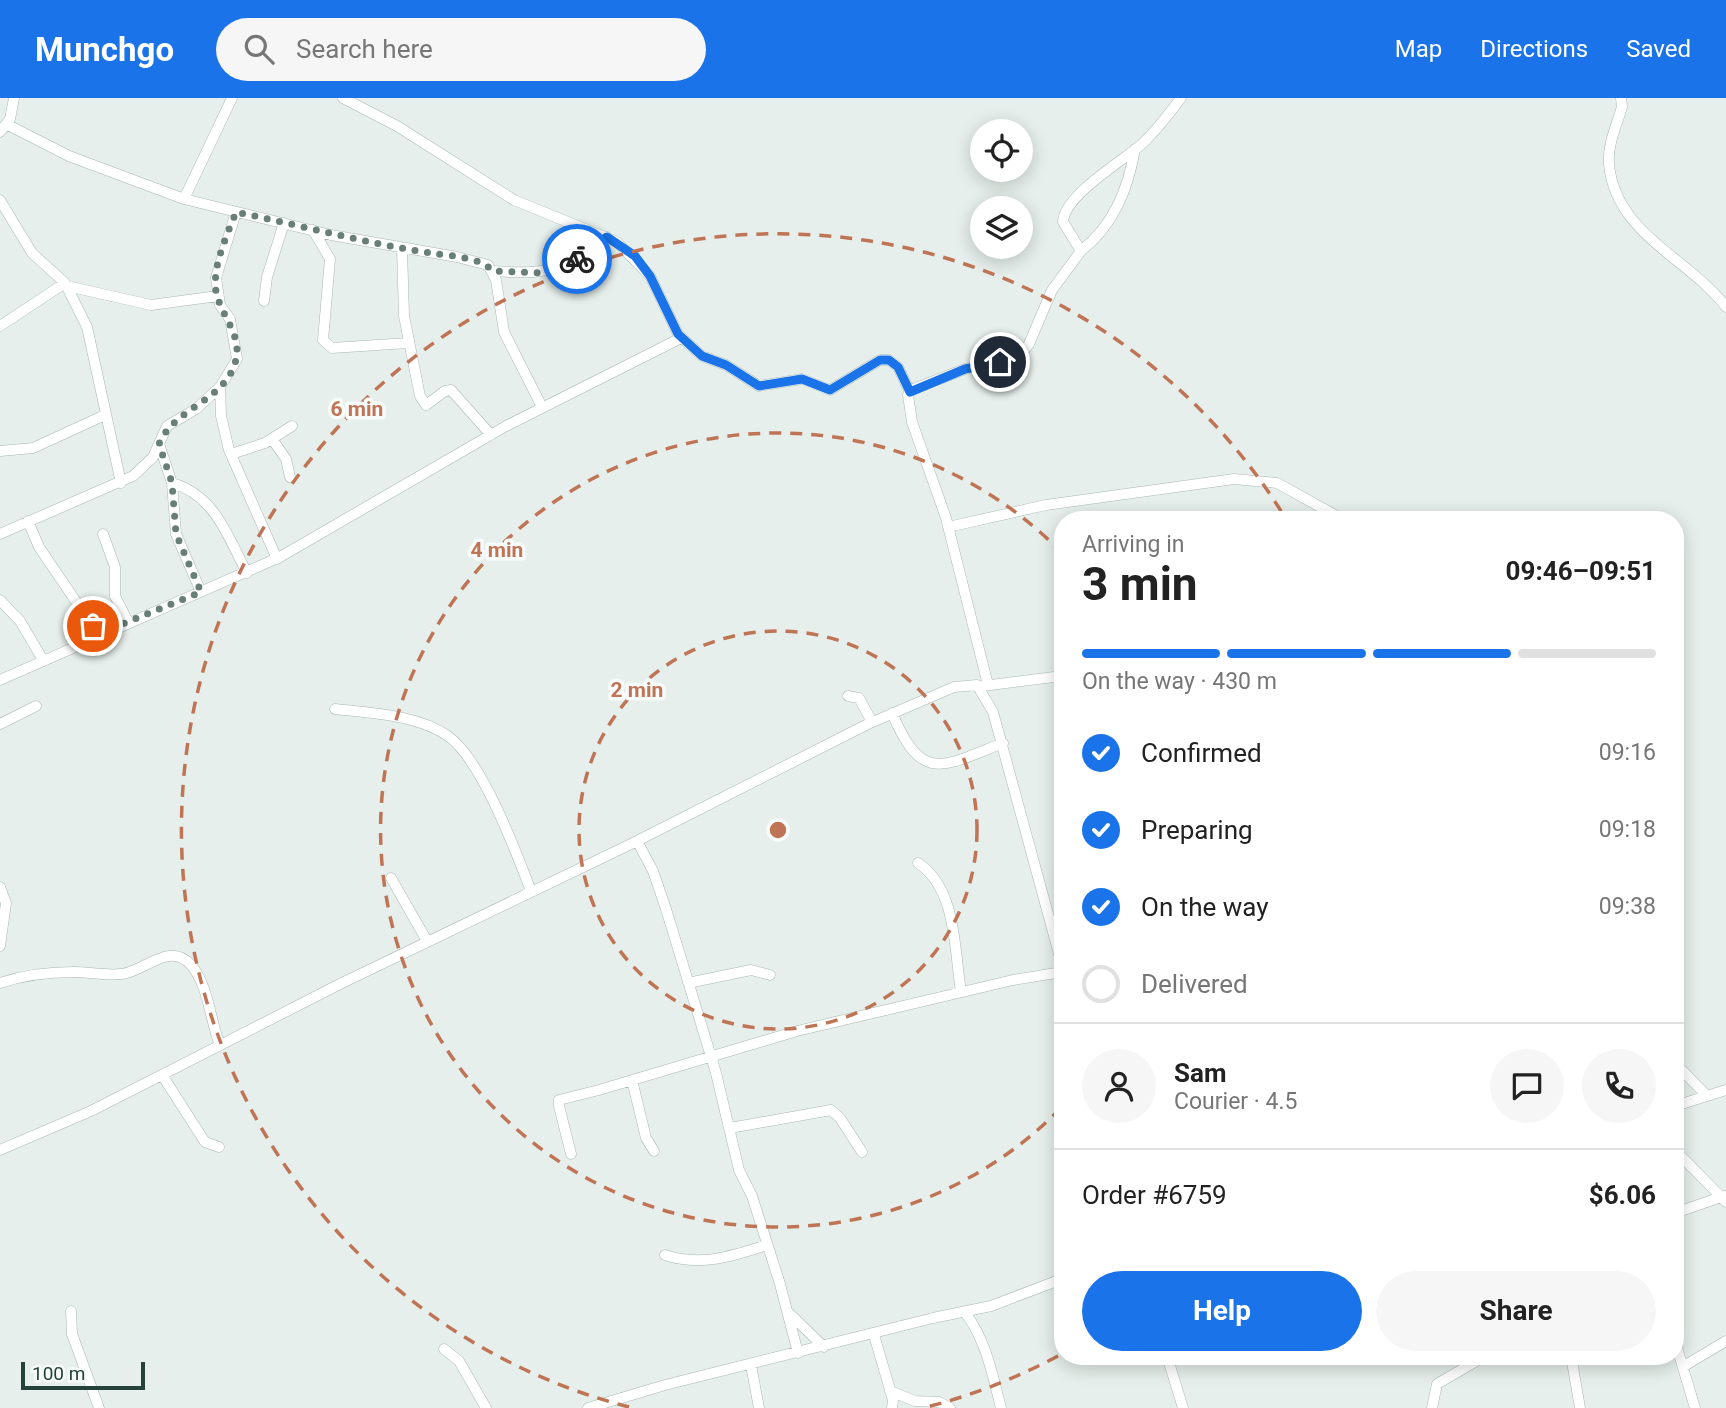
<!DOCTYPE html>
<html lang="en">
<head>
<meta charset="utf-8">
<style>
  :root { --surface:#fff; --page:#f6f6f6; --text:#222; --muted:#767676; --line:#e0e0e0; --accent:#1a73e8 }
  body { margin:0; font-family:Roboto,sans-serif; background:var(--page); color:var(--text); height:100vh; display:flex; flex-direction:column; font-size:26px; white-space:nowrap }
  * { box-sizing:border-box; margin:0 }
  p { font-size:23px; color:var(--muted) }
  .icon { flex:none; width:38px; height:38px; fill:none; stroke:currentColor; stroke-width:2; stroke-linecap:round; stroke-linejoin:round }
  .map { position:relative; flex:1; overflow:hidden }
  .panel { position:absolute; left:1054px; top:413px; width:630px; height:854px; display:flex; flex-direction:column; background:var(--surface); border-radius:28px; box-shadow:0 4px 18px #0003 }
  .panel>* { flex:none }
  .fabs { position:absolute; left:970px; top:21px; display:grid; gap:14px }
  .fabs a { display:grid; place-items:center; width:63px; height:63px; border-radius:50%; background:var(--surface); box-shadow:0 4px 18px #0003; font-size:35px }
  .scale { position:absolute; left:21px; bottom:18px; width:124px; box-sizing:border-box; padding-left:7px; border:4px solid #24423a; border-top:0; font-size:19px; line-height:24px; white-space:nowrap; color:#24423a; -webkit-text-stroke:5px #f7fbf9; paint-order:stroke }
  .pin { position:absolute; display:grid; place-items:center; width:60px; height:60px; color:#fff; margin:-30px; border:4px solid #fff; border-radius:50%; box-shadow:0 2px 7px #0007 }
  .courier { position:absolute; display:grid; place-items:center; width:70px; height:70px; margin:-35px; border:5px solid #1a73e8; border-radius:50%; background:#fff; color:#222; box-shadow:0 2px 9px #0007 }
  .overview em { font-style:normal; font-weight:700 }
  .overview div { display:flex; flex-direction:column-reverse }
  .overview { display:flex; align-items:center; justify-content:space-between; height:119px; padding:0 28px }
  h1 { font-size:46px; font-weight:700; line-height:52px }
  .bar { display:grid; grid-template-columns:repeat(4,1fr); gap:10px 7px; align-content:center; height:84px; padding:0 28px }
  .bar i { height:9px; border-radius:5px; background:var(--line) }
  .bar .active { background:var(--accent) }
  .bar p { grid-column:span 4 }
  .line { display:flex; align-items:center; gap:18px; padding:0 28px; border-top:2px solid var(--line) }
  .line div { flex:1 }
  .round { display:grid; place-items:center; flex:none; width:74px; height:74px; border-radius:37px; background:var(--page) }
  ol { padding:0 28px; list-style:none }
  li { display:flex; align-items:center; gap:21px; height:77px }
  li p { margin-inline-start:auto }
  li .icon { padding:7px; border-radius:50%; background:var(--accent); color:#fff; stroke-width:4 }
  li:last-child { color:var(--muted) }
  li i { width:38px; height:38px; border:4px solid var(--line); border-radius:50% }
  .primary-button { display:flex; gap:14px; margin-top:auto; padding:14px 28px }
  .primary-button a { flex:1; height:80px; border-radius:42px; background:var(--accent); color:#fff; font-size:28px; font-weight:700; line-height:80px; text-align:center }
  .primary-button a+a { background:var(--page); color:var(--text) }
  header { display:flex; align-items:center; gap:42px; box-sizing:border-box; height:98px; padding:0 35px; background:var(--accent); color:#fff }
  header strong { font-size:33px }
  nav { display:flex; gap:38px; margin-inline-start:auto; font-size:24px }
  .search { width:490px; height:63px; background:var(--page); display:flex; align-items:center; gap:18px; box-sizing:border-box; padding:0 24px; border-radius:38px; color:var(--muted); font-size:26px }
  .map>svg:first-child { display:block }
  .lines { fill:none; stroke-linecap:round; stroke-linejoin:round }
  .street-casing { stroke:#a8b8b2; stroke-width:11 }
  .street { stroke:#fff; stroke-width:10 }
  .done { stroke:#687f78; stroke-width:7; stroke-dasharray:0 12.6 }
  .route { stroke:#1a73e8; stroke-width:9 }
  .ring { fill:none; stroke:#c07456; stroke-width:3.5; stroke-dasharray:12 9 }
  .centre { fill:#c07456; stroke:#f7fbf9; stroke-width:3.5 }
  .ring-label { font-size:21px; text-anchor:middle; font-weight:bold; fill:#c07456; stroke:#f7fbf9; stroke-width:7; stroke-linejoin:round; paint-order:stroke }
</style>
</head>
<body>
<header>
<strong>Munchgo</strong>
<div class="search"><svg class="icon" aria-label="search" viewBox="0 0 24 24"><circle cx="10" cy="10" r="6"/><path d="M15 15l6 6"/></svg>Search here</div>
<nav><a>Map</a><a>Directions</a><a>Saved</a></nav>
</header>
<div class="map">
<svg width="1726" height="1310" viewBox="0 0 1726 1310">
  <rect width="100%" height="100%" fill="#e6efeb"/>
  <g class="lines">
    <g class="street-casing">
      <path id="street" d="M343,0L397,28L514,102L617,144L650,178L678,236L702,258L726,267L759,288L802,281L830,292L880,262H889L898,269L910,294
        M1621,0L1622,9C1617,26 1607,48 1609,66C1615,136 1689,160 1726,209
        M6,26L69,58L184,101L331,137L457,159L488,167L496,182L504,234L542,309
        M0,34L10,21L14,0
        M184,101L232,0
        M0,102L32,155L65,185L87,229L121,385
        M236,114L216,180L220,207L230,221L237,261L220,289L221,318L229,352L277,461
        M313,132L330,161L323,242L332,250L408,245
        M402,150L404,218L420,298L426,307L445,293L451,292L491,337
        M1081,153C1114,127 1128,91 1135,51
        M493,173C549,177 562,173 607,139
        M67,188L151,207L218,198
        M264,203L267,179L284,125
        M0,228L65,185
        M272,341L286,361L290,379
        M159,346L172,385L176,436L201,494
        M0,353L33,350L105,317
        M231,356L265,345L292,328
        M172,385C215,397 228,439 247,475
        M28,423L39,449L98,536
        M948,429L1046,407L1234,381L1277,385L1344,422
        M0,436L133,378L153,359L167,328L196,311L220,289
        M103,436L115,469V498L128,524
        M0,502L20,523L43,562
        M0,582L280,459L506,328L681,240
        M988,587L946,420L912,324L908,297L911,292L965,271L1019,258L1029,246L1052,192L1081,153L1063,124C1064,97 1123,63 1142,46C1157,32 1169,16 1181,0
        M983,588L1062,578
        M848,598L859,600L872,624
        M335,611C371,615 418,617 448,638C482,662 516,754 531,793
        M892,615C922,686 942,669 1003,645
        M0,626L36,608
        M637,743L653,773L666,811L716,975L739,1072L752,1098L780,1186L798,1255
        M918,765C957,791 954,851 961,894
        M391,780L427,843
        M0,789L6,805L0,848
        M0,885C24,877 49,874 74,874C90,874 106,878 122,876C145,873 170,843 191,867C209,888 210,923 220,947
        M688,885L751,872L770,877
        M1675,965L1707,998
        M162,977L205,1044L219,1049
        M632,982L646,1040L654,1053
        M1675,1008L1726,992
        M730,1030L831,1012L840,1020L862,1054
        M0,1052L91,1013L342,885L631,746L868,626L954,589L977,587L993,614L1062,867
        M1675,1052L1726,1104
        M571,1056L559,1008V1002L599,992L797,933L1013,882L1062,874
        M1675,1115L1724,1098
        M665,1157C701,1169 733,1158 767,1147
        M71,1213L72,1236L99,1310
        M789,1215L824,1249
        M966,1216C986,1242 993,1279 1001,1310
        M874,1237L893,1302L892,1310
        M1675,1243L1695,1310
        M444,1251L459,1263L486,1310
        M1167,1258L1183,1310
        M1571,1258L1580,1310
        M751,1267L759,1310
        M1684,1268L1726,1243
        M890,1293L915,1303L939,1304L950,1310
        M588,1310L665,1287L933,1220L991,1208L1062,1181
        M1432,1310L1437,1286L1485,1258"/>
    </g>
    <use href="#street" class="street"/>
  </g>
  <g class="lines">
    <path class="done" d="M93,528L98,536L201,494L176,436L172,385L159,346C174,310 223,304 235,265C244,238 220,217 216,193C212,169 227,137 236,114C303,128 369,146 437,156C454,158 481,160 493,173L545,175L577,161"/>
    <path class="route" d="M577,161L607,139L635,158L650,178L678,236L702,258L726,267L759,288L802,281L830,292L880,262H889L898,269L910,294L965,271L1000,264"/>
  </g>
  <g class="ring">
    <circle cx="778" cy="732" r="199"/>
    <path d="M1061 1010A397 397 0 1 1 1061 454"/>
    <path d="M1058 1258A596 596 0 0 1 927 1309M629 1309A596 596 0 1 1 1286 421"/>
  </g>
  <circle cx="778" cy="732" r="10" class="centre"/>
  <g class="ring-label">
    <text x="357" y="318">6 min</text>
    <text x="497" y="459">4 min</text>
    <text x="637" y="599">2 min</text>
  </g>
</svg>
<div class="fabs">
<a><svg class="icon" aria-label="locate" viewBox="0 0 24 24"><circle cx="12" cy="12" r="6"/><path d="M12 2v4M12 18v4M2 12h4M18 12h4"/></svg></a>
<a><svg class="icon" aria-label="layers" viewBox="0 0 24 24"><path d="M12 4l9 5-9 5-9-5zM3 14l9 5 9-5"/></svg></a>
</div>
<div class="scale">100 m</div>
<div class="pin" style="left:93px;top:528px;background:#ea580c"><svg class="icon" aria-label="bag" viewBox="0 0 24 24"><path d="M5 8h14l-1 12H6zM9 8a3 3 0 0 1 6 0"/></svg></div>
<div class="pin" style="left:1000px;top:264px;background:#1f2937"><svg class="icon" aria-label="home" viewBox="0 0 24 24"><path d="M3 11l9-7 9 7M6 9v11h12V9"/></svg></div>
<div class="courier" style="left:577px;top:161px"><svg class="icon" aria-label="bike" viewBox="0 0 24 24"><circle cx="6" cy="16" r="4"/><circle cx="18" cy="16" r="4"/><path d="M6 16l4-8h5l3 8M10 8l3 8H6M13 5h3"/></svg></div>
<section class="panel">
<div class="overview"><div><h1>3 min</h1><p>Arriving in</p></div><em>09:46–09:51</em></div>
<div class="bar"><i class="active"></i><i class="active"></i><i class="active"></i><i></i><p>On the way · 430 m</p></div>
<ol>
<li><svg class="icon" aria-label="check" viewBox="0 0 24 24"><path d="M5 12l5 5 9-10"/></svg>Confirmed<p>09:16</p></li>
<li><svg class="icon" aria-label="check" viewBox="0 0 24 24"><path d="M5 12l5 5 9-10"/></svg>Preparing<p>09:18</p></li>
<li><svg class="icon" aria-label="check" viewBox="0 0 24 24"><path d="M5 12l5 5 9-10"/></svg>On the way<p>09:38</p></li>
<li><i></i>Delivered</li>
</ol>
<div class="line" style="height:126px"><a class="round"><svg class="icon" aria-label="person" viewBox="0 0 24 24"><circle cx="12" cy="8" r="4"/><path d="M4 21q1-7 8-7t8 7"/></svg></a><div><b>Sam</b><p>Courier · 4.5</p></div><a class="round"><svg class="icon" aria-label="chat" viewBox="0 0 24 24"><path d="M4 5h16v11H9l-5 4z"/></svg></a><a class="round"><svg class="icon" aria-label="phone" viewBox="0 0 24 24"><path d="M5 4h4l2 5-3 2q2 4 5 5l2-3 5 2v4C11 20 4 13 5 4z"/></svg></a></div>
<div class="line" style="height:91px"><div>Order #6759</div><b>$6.06</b></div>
<div class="primary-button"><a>Help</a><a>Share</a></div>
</section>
</div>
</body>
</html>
